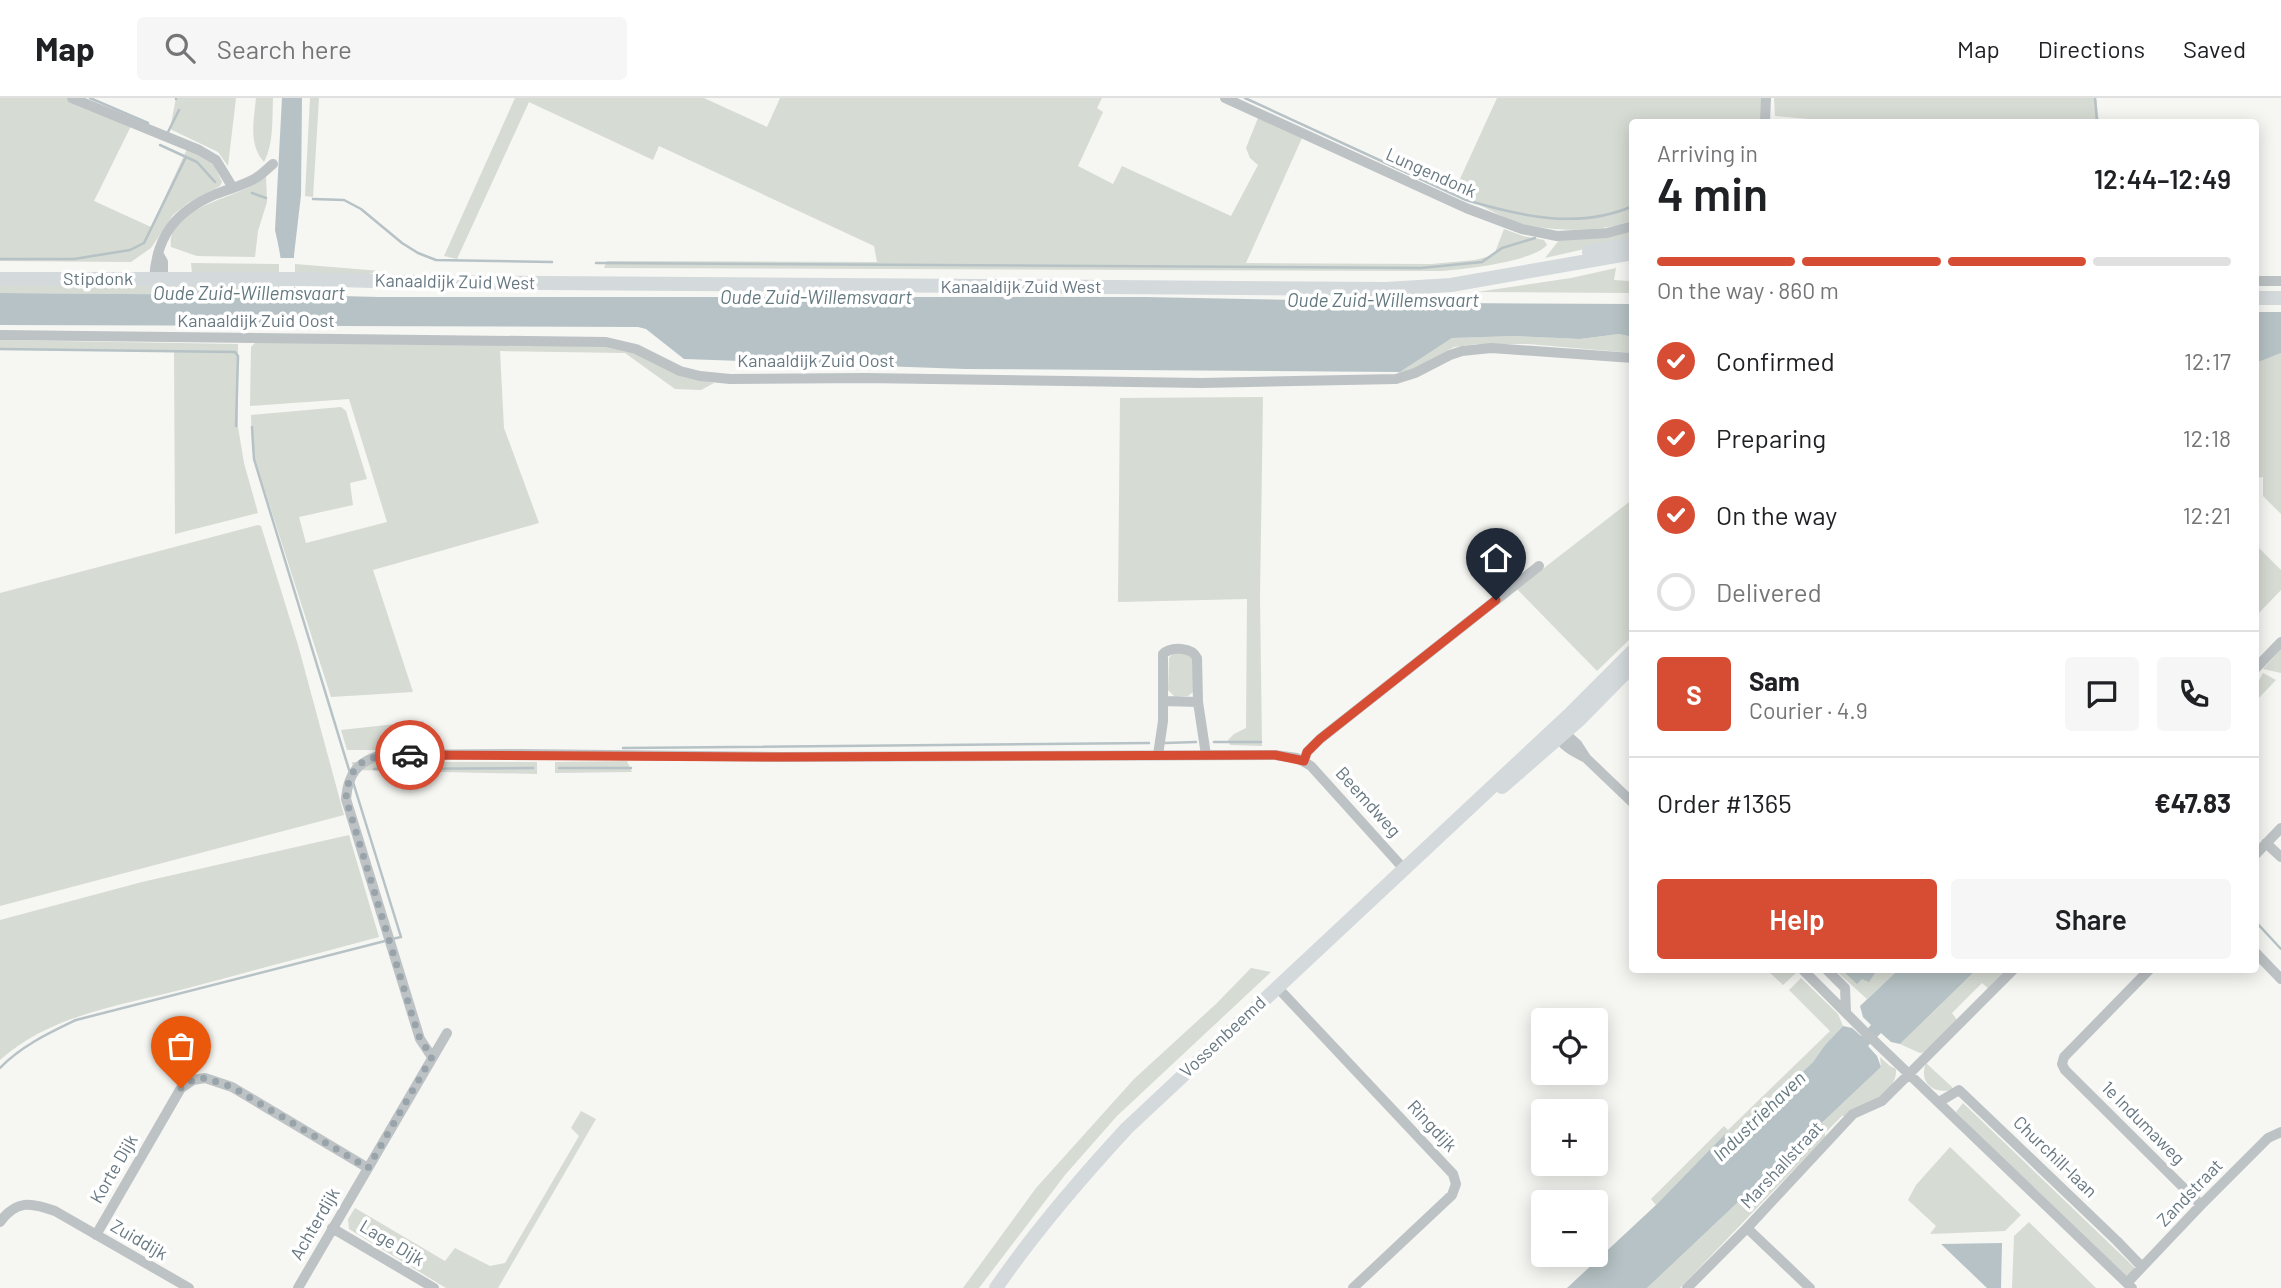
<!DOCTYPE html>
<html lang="en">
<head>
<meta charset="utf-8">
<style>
  :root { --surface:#fff; --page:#f6f6f6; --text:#202124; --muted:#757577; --line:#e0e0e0; --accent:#d74d33 }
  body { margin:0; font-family:Barlow,sans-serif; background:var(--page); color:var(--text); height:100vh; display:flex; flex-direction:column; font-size:26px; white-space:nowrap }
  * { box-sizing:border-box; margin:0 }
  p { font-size:23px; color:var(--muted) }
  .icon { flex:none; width:38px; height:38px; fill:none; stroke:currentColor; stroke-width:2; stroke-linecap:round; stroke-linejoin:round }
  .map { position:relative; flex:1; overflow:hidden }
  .details { position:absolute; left:1629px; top:21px; width:630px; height:854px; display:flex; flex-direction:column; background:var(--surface); border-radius:7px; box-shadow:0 4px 18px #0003 }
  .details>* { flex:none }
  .fabs { position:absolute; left:1531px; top:910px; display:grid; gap:14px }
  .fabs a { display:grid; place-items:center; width:77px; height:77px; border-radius:7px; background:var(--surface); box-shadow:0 4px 18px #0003; font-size:35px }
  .pin { position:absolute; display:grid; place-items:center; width:60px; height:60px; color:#fff; margin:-72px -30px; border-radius:50% 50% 50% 0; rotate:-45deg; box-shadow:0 0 7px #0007 }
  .pin .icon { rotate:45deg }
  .courier { position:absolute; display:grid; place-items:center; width:70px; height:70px; margin:-35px; border:5px solid #d74d33; border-radius:50%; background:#fff; color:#222; box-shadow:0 2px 9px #0007 }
  .headline em { font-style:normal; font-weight:600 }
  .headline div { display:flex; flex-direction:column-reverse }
  .headline { display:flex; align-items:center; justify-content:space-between; height:119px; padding:0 28px }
  h1 { font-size:46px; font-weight:600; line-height:52px }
  .bar { display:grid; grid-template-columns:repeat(4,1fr); gap:10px 7px; align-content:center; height:84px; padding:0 28px }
  .bar i { height:9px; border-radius:5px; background:var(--line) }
  .bar .current { background:var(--accent) }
  .bar p { grid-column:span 4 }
  .line { display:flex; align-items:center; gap:18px; padding:0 28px; border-top:2px solid var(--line) }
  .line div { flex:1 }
  .round { display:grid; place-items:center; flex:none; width:74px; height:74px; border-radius:7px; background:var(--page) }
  ol { padding:0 28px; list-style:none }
  li { display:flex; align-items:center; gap:21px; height:77px }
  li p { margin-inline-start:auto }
  li .icon { padding:7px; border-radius:50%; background:var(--accent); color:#fff; stroke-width:4 }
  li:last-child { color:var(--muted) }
  li i { width:38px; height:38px; border:4px solid var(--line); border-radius:50% }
  .cta { display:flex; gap:14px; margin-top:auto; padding:14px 28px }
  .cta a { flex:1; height:80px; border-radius:7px; background:var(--accent); color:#fff; font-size:28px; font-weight:600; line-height:80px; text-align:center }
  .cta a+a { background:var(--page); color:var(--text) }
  header { display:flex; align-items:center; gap:42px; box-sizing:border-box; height:98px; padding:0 35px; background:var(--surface); border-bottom:2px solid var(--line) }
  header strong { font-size:33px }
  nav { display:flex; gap:38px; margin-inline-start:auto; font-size:24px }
  .search { width:490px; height:63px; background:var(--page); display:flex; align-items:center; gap:18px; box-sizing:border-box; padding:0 24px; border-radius:7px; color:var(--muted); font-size:26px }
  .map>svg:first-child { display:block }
  .green { fill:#d6dbd3 }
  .water { fill:#b6c2c5 }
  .pier { fill:#f6f6f3 }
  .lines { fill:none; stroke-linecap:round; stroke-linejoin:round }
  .stream { stroke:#b6c2c5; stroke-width:2.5 }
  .minor { stroke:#bdc2c5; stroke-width:10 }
  .major { stroke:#d4d9dc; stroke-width:14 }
  .done { stroke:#99a4aa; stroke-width:7; stroke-dasharray:0 12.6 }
  .route { stroke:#d74d33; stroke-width:9 }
  .labels { text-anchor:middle; stroke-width:7; stroke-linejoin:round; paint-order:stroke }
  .street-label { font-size:18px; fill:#677882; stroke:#fff }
  .water-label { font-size:19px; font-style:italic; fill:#63797f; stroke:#fff }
</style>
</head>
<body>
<header>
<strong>Map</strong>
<div class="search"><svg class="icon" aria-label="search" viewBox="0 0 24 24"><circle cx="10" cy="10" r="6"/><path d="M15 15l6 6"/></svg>Search here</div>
<nav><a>Map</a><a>Directions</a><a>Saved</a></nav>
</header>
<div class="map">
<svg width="2281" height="1190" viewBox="0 0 2281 1190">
  <rect width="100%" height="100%" fill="#f6f6f3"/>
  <path class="green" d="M0,0H73L132,26L94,103L151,129L187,51L212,63L222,84L220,88L188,105L173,117L151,150L131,164L0,163Z
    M176,0H236L228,68L218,54L170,31Z
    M256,0H273C272,21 274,45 264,64C248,46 254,22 256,0Z
    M310,0H319L313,99L305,98Z
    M515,0H704L767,29L780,0H1102L1097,10L1103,14L1078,68L1113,86L1122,68L1231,118L1258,67L1250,60L1246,50L1258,20L1302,40L1246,165L1431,166L1475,162L1494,157L1504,131L1523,138L1544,142L1547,147C1532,164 1461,172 1437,173L604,170L607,163L877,164L874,148L659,48L653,62L529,4L457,161L444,158Z
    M1497,0H1762V24H1633V122C1603,136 1538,134 1508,121C1490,113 1472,102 1454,94Z
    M1774,0H2096L2099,24H1842L1775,18Z
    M266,78L267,104L258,133L255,159L197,158L171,149C166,106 244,101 266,78Z
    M1633,130V140L1545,160L1560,141Z
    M191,165L279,166V176L192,175Z
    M295,166L381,173L369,176H295Z
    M1616,170L1614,182L1629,183V195L1477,194L1571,180Z
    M0,185L269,187L279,189L273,197L0,195Z
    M1619,236L1633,239V255L1528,246H1477L1454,249L1403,277L1396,273L1234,272V240L1400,274L1452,240L1516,238L1580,241Z
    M0,242L238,246V329L244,365L258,415L175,436L174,253L0,251Z
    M255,245H501L627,248L681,278L714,285L701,292L675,291L625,255L500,253L504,330L539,425L373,472L413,594L331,599L252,352L251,317L341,309L346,313L367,381L350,385L353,407L299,419L306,445L387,424L349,301L250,308L251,249Z
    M2281,255V416L2263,398V379L2256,380V265Z
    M1263,299L1260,499L1262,648L1230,647L1228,642L1234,636L1246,630L1247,501L1118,504L1120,300Z
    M1633,401V538L1597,573L1517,491Z
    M258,427L261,428L298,547L344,717L0,808V495Z
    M2256,447L2281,472V492L2256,518Z
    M2281,551V575L2263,571Z
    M1174,554H1188L1193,560V594L1188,598L1175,599L1168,592L1169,560Z
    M2263,575L2276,582L2256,603V588Z
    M423,623L432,652H347L341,632Z
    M627,663L632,674L555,675V664Z
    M352,664H537V676L353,672Z
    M349,737L379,839C315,856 251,873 188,890C124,907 51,916 0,962V822L142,784Z
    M1251,870L1271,874L1117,1018L1065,1077L979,1190H963L1036,1090L1134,981L1217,905Z
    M1767,872H1792L1796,875L1783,887Z
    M1835,872H1898L1867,901Z
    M1976,872H2007L1989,891L1982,885L1952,915L1957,922L1925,954L1920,955L1900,946Z
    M1801,880L1838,916L1843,928L1825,947L1813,964L1732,1041L1730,1042L1725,1036L1656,1107L1651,1101L1724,1028L1728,1032L1830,933L1789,892Z
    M1880,959L1890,968L1896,971C1898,995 1864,1008 1846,1018H1842L1825,1035V1039L1680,1190H1647L1881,969Z
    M1926,965L1952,989V992C1934,996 1918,985 1926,965Z
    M1963,1005L2135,1170L2127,1179L1956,1014Z
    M581,1013L596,1021L498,1190H446L349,1131L348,1121L355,1110L445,1163L455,1150L490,1168L505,1165L579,1038L571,1030Z
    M1950,1049L2021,1117L2005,1133L1930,1136L1936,1128L1908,1102L1916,1087Z
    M2029,1124L2096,1190H2012L2014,1138Z"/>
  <path class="water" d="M282,0H302L301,97L294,157V188L301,197L379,199H1144L1448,205L1633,206V239L1619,236L1580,241L1516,238L1452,240L1400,274L965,271L684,261L646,231L638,229L0,227V195L273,197C288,181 279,151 275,132Z
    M2256,214H2281V255L2256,265Z
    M1842,872H1877L1869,884L1862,881L1857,886Z
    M1898,872H1976L1900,946L1891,944L1881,935L1868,948L1877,958L1881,969L1647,1190H1567L1656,1107L1725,1036L1731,1042L1813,964L1825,947L1843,928L1852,930L1861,938L1871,927L1863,919L1860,908Z
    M2002,1145L2001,1190H1987L1941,1146Z"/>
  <path class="pier" d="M280,160H294V189H279Z"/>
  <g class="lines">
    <path class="stream" d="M90,0L148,25
      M1245,0L1466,102C1520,118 1578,132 1633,108
      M2095,0L2097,24
      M176,1V0
      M168,34L179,12
      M160,47L197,64L215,84
      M252,95L266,100
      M313,101L344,102L361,111L402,145L418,155L436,162L552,164
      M0,161H74L130,152L144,145L186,59
      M596,165L1421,170L1482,164L1502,150L1535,140
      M0,251L235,254L238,258L236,328
      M252,329L254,361L350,675
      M1214,644H1261
      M1165,645L1196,644
      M623,650L1149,645
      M559,670H631
      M374,671L533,670
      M353,684L401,839L392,841
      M2256,824L2281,851
      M0,970C21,948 49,935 76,922L385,843"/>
    <path class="minor" d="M72,0L199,52L216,62L233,90
      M1225,0L1466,110L1522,131L1557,138L1607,135L1633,128
      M1765,24L1766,0
      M158,155L163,164V182
      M154,182C156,138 176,113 216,96C229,91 244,87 256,80C262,76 268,70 273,66
      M2256,183H2281
      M0,237L606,244L636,251L680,273L700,278L730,281L865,280L1202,285L1396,281L1415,275L1450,257L1462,253L1491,250L1633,260
      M2256,570L2281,544
      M1163,603L1198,604
      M1561,632L1577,646L1586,660L1633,705
      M1557,635C1561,648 1574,654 1586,660
      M1158,657L1163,623V556C1171,548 1192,549 1197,560L1198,604L1206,657
      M1304,663L1307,654L1320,641L1539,468
      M2266,745L2281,759
      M2256,756L2281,730
      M2256,855L2281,881
      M1803,872L1865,934L2132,1190
      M1827,872L1845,890L1846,914
      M2149,872L2064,959L2062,966L2065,972L2201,1107
      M1277,889L1453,1076L1456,1086L1452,1097L1353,1190
      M432,959L420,941L346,701C348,676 357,664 381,657L521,656L781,659L1275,657L1297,660L1311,668L1404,771
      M1939,1004L1959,992L2117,1143L2142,1169
      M0,1124C16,1102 31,1104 55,1113L189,1190
      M332,1130L434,1190
      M96,1137L181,990L193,982L205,980L232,989L368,1070
      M2127,1185L2201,1107L2268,1040L2281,1034
      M298,1190L447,935
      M1687,1190L1747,1130
      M1810,1190L1747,1130L1853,1016L1882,1003L2013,872"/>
    <path class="major" d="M1589,154L1633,145
      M0,181H303L409,184L1386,191L1451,187L1633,155
      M2256,200H2281
      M1502,689L1579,622L1633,567
      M996,1190C1035,1133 1080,1081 1127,1030L1571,615L1633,553"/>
  </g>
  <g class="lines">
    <path class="done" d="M181,990L193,982L205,980L232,989L368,1070L432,959L420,941L412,917L346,701C349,658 373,657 410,657"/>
    <path class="route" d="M410,657L781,659L1275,657L1304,663L1307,654L1320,641L1496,502"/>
  </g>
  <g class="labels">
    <g class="street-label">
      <text transform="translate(1431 75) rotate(24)" y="6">Lungendonk</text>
      <text x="98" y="187">Stipdonk</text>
      <text transform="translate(455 184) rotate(1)" y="6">Kanaaldijk Zuid West</text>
      <text x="1021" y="195">Kanaaldijk Zuid West</text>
      <text x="256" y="229">Kanaaldijk Zuid Oost</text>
      <text x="816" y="269">Kanaaldijk Zuid Oost</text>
      <text transform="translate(1368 704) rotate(48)" y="6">Beemdweg</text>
      <text transform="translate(1223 939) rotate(-43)" y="6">Vossenbeemd</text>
      <text transform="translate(2143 1025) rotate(45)" y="6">1e Indumaweg</text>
      <text transform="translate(1432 1028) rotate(47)" y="6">Ringdijk</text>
      <text transform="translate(2055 1059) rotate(44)" y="6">Churchill-laan</text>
      <text transform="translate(1782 1067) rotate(-47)" y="6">Marshallstraat</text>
      <text transform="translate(114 1071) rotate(-60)" y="6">Korte Dijk</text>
      <text transform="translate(2190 1095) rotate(-46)" y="6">Zandstraat</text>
      <text transform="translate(315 1126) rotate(-60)" y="6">Achterdijk</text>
      <text transform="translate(139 1142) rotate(30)" y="6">Zuiddijk</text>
      <text transform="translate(392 1145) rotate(31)" y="6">Lage Dijk</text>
    </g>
    <g class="water-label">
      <text x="249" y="202">Oude Zuid-Willemsvaart</text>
      <text x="816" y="206">Oude Zuid-Willemsvaart</text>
      <text x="1383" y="209">Oude Zuid-Willemsvaart</text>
      <text transform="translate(1759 1018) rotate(-44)" y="7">Industriehaven</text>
    </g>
  </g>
</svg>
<div class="fabs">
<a><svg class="icon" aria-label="locate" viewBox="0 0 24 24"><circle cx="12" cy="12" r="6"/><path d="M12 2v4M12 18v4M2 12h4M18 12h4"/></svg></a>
<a>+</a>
<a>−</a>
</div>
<div class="pin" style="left:181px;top:990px;background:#ea580c"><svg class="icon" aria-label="bag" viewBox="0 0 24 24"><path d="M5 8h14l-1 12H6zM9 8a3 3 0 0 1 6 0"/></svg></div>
<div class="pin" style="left:1496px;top:502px;background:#1f2937"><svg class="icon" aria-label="home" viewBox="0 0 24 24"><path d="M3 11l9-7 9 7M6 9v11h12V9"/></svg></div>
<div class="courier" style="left:410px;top:657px"><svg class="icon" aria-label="car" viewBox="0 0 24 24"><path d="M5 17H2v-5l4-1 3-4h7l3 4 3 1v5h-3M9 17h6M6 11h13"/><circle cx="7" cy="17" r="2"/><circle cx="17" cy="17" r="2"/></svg></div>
<section class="details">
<div class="headline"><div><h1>4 min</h1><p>Arriving in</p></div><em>12:44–12:49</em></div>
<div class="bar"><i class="current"></i><i class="current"></i><i class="current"></i><i></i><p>On the way · 860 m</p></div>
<ol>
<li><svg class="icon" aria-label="check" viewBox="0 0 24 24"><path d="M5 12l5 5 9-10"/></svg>Confirmed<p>12:17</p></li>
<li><svg class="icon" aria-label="check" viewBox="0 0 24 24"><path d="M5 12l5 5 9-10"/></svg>Preparing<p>12:18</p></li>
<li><svg class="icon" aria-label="check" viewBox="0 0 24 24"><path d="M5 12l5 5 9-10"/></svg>On the way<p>12:21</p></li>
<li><i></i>Delivered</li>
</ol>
<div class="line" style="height:126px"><b class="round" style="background:var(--accent);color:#fff">S</b><div><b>Sam</b><p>Courier · 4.9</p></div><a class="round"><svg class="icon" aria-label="chat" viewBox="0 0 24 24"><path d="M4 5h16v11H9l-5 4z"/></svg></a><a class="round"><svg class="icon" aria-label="phone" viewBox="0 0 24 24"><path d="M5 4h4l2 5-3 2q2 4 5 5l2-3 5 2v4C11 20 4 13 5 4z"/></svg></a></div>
<div class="line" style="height:91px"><div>Order #1365</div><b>€47.83</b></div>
<div class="cta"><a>Help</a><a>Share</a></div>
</section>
</div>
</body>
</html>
